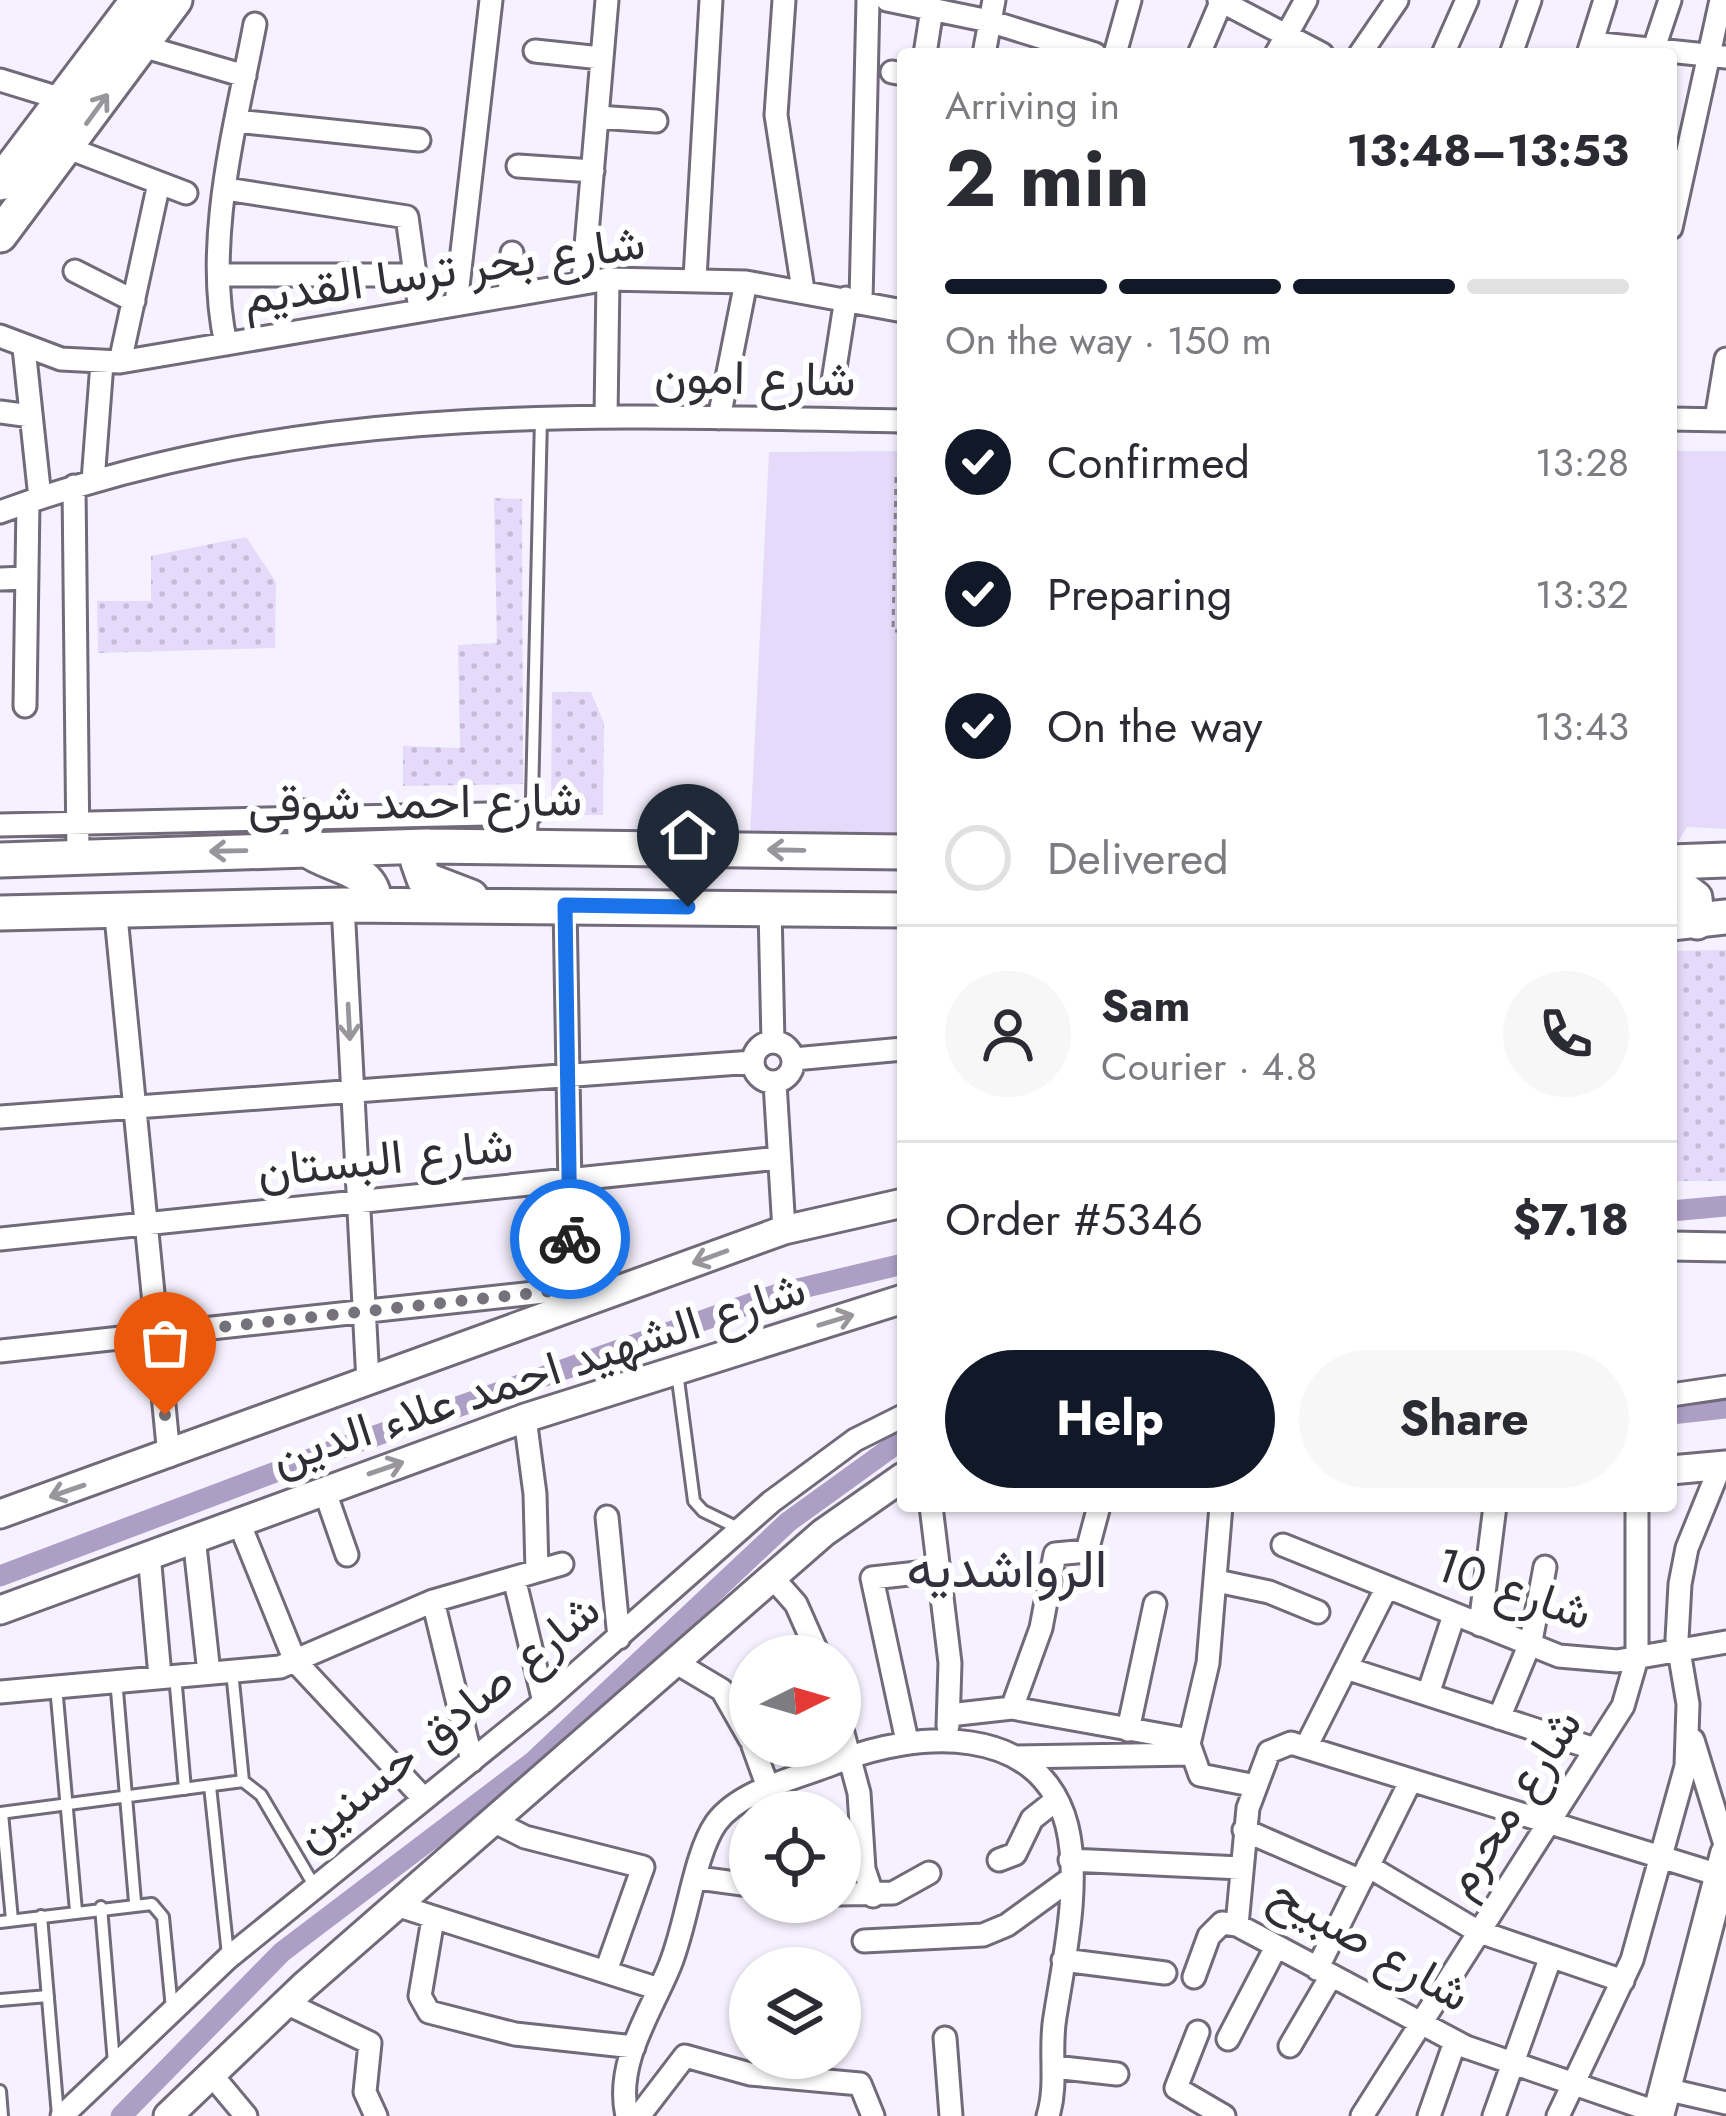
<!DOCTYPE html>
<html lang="en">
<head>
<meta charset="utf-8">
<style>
  :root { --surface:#fff; --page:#f7f7f7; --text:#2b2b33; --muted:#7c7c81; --line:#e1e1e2; --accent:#111827 }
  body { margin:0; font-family:Jost,Vazirmatn,sans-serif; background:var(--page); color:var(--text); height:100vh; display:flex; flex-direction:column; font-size:45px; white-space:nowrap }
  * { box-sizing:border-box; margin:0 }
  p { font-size:39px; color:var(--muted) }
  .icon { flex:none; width:66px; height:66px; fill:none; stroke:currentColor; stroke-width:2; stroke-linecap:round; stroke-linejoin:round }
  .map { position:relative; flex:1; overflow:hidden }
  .sheet { position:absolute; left:897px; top:48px; width:780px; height:1464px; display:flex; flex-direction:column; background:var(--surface); border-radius:12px; box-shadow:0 3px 9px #0004 }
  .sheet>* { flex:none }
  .needle { width:78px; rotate:85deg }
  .fabs { position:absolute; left:729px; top:1635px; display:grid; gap:24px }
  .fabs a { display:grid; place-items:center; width:132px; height:132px; border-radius:50%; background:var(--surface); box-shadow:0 3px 9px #0004; font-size:60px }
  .pin { position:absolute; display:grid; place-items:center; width:102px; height:102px; color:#fff; margin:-123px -51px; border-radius:50% 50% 50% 0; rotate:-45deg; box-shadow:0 0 12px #0007 }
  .pin .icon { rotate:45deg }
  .courier { position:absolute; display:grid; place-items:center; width:120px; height:120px; margin:-60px; border:9px solid #1a73e8; border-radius:50%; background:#fff; color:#222; box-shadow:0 3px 15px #0007 }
  .headline em { font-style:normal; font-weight:700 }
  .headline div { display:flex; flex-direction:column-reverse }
  .headline { display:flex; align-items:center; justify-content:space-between; height:204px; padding:0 48px }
  h1 { font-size:78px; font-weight:700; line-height:90px }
  .bar { display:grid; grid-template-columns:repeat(4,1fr); gap:18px 12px; align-content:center; height:144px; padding:0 48px }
  .bar i { height:15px; border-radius:9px; background:var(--line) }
  .bar .selected { background:var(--accent) }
  .bar p { grid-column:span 4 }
  .line { display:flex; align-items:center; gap:30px; padding:0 48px; border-top:3px solid var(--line) }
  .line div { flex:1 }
  .round { display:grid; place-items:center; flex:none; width:126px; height:126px; border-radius:63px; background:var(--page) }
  ol { padding:0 48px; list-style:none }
  li { display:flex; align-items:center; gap:36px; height:132px }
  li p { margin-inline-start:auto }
  li .icon { padding:12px; border-radius:50%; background:var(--accent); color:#fff; stroke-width:4 }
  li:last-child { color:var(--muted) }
  li i { width:66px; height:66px; border:6px solid var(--line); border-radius:50% }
  .action { display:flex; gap:24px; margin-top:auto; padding:24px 48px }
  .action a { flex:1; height:138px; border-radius:72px; background:var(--accent); color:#fff; font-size:48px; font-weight:700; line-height:138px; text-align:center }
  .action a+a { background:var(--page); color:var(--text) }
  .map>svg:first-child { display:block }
  .park { fill:url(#park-dots) }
  .pitch { fill:#e6dafa }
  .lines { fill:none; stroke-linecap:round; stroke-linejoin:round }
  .canal { stroke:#ac9ec4; stroke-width:21 }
  .service-casing { stroke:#706a79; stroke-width:16 }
  .minor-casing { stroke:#706a79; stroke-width:27 }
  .tertiary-casing { stroke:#706a79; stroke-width:33 }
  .secondary-casing { stroke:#706a79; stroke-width:36 }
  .primary-casing { stroke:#706a79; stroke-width:39 }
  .path { stroke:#8c8992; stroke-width:3; stroke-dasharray:6 6; stroke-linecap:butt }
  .service { stroke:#fff; stroke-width:10 }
  .minor { stroke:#fff; stroke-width:21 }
  .tertiary { stroke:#fff; stroke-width:27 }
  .secondary { stroke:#fff; stroke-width:30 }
  .primary { stroke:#fff; stroke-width:33 }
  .oneway { stroke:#98969a }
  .done { stroke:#75727b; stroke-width:12; stroke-dasharray:0 21.6 }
  .route { stroke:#1a73e8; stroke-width:15 }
  .labels { text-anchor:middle; stroke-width:12; stroke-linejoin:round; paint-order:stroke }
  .street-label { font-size:48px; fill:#302e34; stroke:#fff }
  .quarter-label { font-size:54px; fill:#35303d; stroke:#fff }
</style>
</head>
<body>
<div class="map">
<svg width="1726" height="2116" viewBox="0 0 1726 2116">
  <defs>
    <pattern id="park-dots" width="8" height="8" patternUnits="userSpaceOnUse" patternTransform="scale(3)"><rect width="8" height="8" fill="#e6dafa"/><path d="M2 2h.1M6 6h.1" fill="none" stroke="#c6bbd7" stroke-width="1.8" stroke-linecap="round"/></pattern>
  </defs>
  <rect width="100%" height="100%" fill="#f6f1fe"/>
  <path class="park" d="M494,498L522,499L523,784L403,786V746L460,748L458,645L497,643Z
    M246,537L276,582L275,648L98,653L97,601H151V556Z
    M552,692H591L604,723L603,815H551Z
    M1726,950V1181H1671V951Z"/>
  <path class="pitch" d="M903,451V840L750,837L769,452Z
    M1671,451H1726V829L1687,827L1672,851Z"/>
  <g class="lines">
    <path class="canal" d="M1671,1211L1726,1206
      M1671,1414L1726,1408
      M0,1576L318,1456L781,1293L903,1264
      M121,2116L282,1952L534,1761L788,1522L903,1439"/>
    <g class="service-casing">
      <path id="service" d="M531,841L541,418
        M677,1372L694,1501L703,1511L740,1529
        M232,1671L243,1781
        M175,1675L185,1789
        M116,1679L135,1902
        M56,1686L76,1911
        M210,1786L228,1955
        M0,1813L243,1781L261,1795L315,1887
        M2,1813L12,1920
        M101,1907L114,2063
        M41,1916L58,2116
        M0,1922L152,1904L163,1917L172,2009
        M0,2000L48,1996
        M0,2091L2,2116"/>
    </g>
    <g class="minor-casing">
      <path id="minor" d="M784,0L776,115L803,290
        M887,0L989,21L1095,54
        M1219,0L1322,54
        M1592,43L1726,57
        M142,46L245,76
        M535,51L601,58
        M1589,51L1605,0
        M925,54L932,9
        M984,54L994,0
        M1115,54L1130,0
        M1199,54L1222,0
        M1276,54L1306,0
        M1360,54L1397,0
        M1443,54L1467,0
        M1511,54L1530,0
        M1652,54L1670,0
        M892,72L903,74
        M0,80L62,99
        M597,117L656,121
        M236,121L419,140
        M68,148L186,193
        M518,166L593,171
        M226,189L407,217L420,310
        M1671,228L1721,0
        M75,271L134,301
        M219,275H414
        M695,278L711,0
        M583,281L607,0
        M509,295L512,253
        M861,300L868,0
        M456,304L491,0
        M0,336L61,359L120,362L608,279L746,282L903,311
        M226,344C203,241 236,125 255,24
        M24,348L40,498
        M120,362L159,183
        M833,381L846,298
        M0,412L31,416
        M606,417L608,279
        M719,418L746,282
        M1671,419L1725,420
        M1716,419L1726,359
        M93,481L102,363
        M74,486L78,854
        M0,512C303,401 587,415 903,421
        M0,579L27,578
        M25,706L28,502
        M0,825L532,813
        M343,905L368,1382
        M565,905L572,1302
        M115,906L169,1456
        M770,908L773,1042
        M753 1062a20 20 0 1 1 40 0a20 20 0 1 1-40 0Z
        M794,1059L903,1049
        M775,1083L784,1230
        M0,1117L753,1062
        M0,1239L779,1158
        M0,1351L571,1289
        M1671,1395L1726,1387
        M525,1418L535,1494L537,1571
        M324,1489L347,1555
        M931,1506L950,1663L948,1726
        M1221,1506L1208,1663L1189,1744L1200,1775L1256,1786
        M607,1517L619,1638
        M238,1520L295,1661L424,1799
        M194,1537L209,1673
        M1283,1545L1559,1656L1617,1661L1726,1642
        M149,1554L160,1676
        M772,1577L796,1604L819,1656
        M514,1578L544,1702
        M1217,1581L1269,1592L1318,1612
        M433,1601L472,1761
        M1480,1625L1495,1506
        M675,1662L722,1690L750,1739
        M1346,1668L1595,1749
        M0,1692L280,1667L433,1601L562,1564
        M1428,1694L1454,1615
        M1012,1708L1041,1628L1055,1554L1087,1551L1099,1506
        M949,1715L1012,1708L1190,1740
        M1499,1718L1531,1641L1545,1567
        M840,1722L859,1793L864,1869L873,1896
        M1128,1730L1155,1604
        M1693,1740L1726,1848
        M907,1741L872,1578L936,1571
        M753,1746L769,1790
        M1306,1747L1387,1587
        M1015,1757L1191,1754
        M493,1821L525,1837L643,1867L606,1971
        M1244,1830L1361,1881
        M999,1860L1015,1854L1032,1819L1056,1800
        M1070,1860L1241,1868
        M1368,1866L1477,1931L1623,1981
        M698,1878L750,1885
        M840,1894L893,1893L929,1873
        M396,1905L659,1989
        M433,1919L420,1996L429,2012L515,2034L634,2047
        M864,1941L983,1935L1007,1925L1069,1880
        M1063,1960L1165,1973
        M1317,1969L1411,1780
        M1194,1977L1209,1936L1222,1923L1237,1925
        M286,2003L370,2043L365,2092L376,2116
        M1198,2032L1176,2088L1224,2116
        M945,2038L951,2116
        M1228,2039L1276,1947
        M1290,2046L1331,1976
        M1054,2067L1117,2074
        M211,2074L246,2116
        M1665,2089L1726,2103
        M1659,2113L1466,2047L1237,1925L1248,1808L1269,1752L1291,1743L1719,1875
        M62,2116L228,1958L544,1702L771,1502L855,1440L903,1416
        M627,2116C615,2064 649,2015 668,1970C687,1928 693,1856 716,1823C741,1789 799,1778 837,1762C915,1731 1040,1721 1067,1826C1081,1884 1064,1959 1055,2017C1049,2051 1058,2083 1048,2116
        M639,2116L685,2056L750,2074L860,2084L873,2116
        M1362,2116L1623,1706L1637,1658V1506
        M1429,2116L1455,2042
        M1494,2116L1550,1959
        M1558,2116L1632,1960L1686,1766L1688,1704L1677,1639L1680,1584L1687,1548L1720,1467"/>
    </g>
    <g class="tertiary-casing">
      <path id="tertiary" d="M1671,1246L1726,1247
        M1671,1470L1726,1465
        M0,1514L784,1230L903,1203
        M0,1610L525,1418L903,1299
        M168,2116L304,1986L823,1533L903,1477"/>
    </g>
    <g class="secondary-casing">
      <path id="secondary" d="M1658,2116L1726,1854"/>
    </g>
    <g class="primary-casing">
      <path id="primary" d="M0,183L138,0
        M0,235L175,0
        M304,817L306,849C331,868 377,867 374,905
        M427,846L418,862L424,879L471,897
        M0,860L427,846L903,852
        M1671,862L1726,860
        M1671,880L1695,898L1697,922
        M0,913L343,905L903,910
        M1671,923L1726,917"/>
    </g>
    <path class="path" d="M896,477L893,631H903"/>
    <use href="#service" class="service"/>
    <use href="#minor" class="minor"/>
    <use href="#tertiary" class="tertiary"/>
    <use href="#secondary" class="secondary"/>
    <use href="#primary" class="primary"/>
  </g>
  <defs><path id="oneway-shaft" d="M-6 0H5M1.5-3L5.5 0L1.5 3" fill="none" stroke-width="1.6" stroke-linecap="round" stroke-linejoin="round" transform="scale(3)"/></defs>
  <g class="oneway">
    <use href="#oneway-shaft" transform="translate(97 109) rotate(-54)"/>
    <use href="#oneway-shaft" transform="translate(786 850) rotate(-179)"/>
    <use href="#oneway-shaft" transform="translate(228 851) rotate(179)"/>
    <use href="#oneway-shaft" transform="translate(349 1022) rotate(87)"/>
    <use href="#oneway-shaft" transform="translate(710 1257) rotate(160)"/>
    <use href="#oneway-shaft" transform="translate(836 1320) rotate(-17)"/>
    <use href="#oneway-shaft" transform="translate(386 1468) rotate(-19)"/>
    <use href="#oneway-shaft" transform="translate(67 1491) rotate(161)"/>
  </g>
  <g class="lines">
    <path class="done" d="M165,1415L156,1334L571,1289L570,1239"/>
    <path class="route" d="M570,1239L565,905L688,907"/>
  </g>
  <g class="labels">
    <g class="street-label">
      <text transform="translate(444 269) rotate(-8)" y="17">شارع بحر ترسا القديم</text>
      <text transform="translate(755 377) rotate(1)" y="17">شارع امون</text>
      <text transform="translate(415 801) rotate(-1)" y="17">شارع احمد شوقى</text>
      <text transform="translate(385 1157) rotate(-6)" y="17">شارع البستان</text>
      <text transform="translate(538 1372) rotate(-18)" y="17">شارع الشهيد احمد علاء الدين</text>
      <text transform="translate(1514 1588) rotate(19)" y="17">شارع 10</text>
      <text transform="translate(446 1721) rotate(-39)" y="17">شارع صادق حسنين</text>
      <text transform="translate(1511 1802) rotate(-57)" y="17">شارع محرم</text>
      <text transform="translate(1371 1943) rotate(30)" y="17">شارع صبيح</text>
    </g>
    <g class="quarter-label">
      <text x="1007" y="1587">الرواشديه</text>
    </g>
  </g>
</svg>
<div class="fabs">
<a><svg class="needle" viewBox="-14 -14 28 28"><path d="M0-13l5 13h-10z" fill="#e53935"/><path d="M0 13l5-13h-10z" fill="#7c7c81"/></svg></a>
<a><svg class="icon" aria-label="locate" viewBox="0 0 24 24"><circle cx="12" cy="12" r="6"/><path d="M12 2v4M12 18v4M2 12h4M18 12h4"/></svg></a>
<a><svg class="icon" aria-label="layers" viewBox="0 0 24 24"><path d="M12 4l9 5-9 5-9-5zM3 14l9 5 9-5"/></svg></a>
</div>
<div class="pin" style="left:165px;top:1415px;background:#ea580c"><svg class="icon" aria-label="bag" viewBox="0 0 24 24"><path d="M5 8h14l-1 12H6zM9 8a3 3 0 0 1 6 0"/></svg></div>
<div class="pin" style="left:688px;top:907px;background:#1f2937"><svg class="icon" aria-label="home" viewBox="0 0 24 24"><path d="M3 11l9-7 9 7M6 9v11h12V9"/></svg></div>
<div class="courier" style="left:570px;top:1239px"><svg class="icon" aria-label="bike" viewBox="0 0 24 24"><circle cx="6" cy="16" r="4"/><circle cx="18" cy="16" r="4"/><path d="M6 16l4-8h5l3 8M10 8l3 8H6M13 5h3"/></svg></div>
<section class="sheet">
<div class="headline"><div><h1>2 min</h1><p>Arriving in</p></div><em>13:48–13:53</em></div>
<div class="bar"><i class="selected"></i><i class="selected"></i><i class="selected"></i><i></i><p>On the way · 150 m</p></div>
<ol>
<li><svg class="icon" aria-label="check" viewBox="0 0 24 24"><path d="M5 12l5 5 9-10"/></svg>Confirmed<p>13:28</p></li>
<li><svg class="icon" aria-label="check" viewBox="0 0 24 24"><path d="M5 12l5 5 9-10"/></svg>Preparing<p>13:32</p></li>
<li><svg class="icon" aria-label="check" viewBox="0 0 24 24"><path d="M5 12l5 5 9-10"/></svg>On the way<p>13:43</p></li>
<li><i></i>Delivered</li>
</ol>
<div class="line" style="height:216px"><a class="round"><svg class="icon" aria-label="person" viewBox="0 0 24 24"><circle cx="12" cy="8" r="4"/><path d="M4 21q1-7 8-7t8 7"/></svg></a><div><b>Sam</b><p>Courier · 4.8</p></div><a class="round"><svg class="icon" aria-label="phone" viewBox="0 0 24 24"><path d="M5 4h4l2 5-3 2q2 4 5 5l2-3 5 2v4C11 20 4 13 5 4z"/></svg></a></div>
<div class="line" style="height:156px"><div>Order #5346</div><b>$7.18</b></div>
<div class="action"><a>Help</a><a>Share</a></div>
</section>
</div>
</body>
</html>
